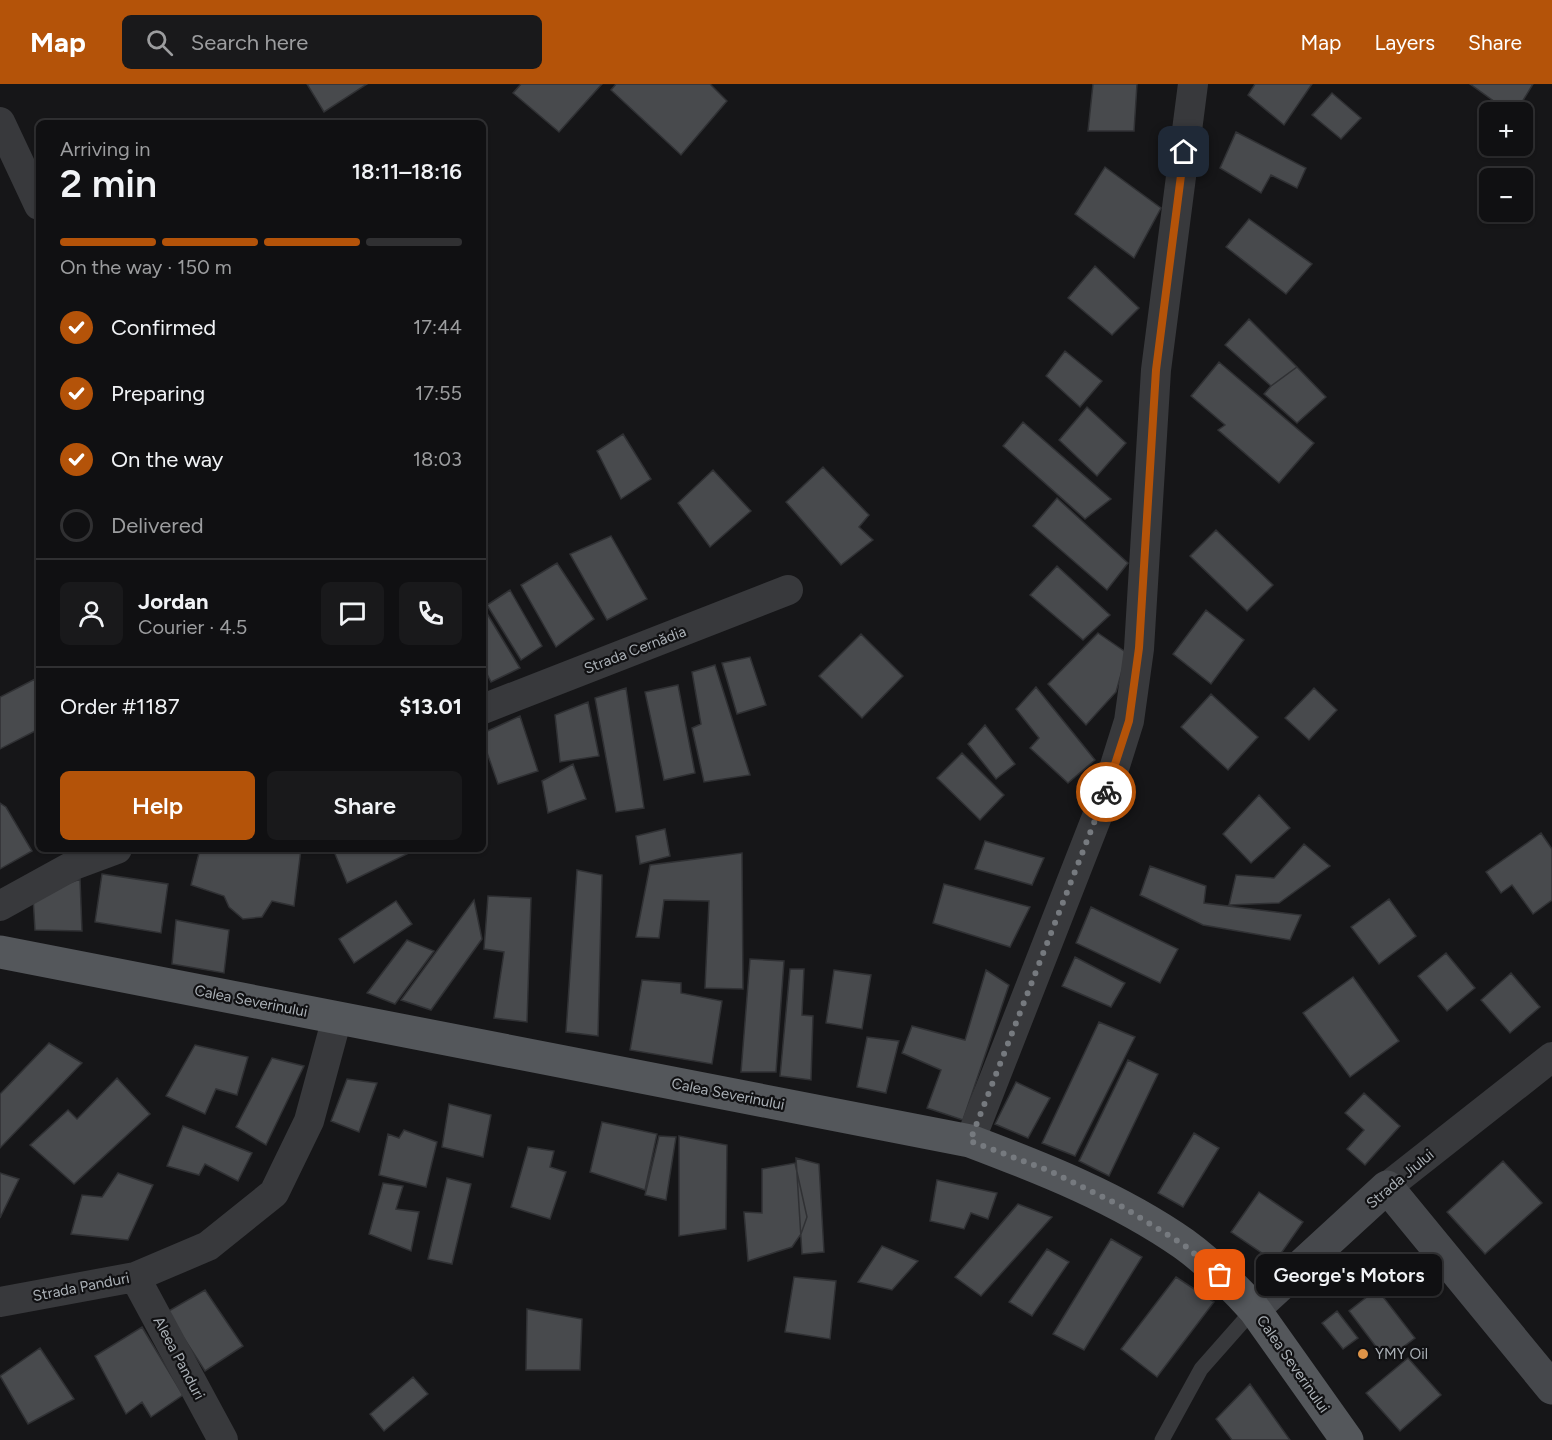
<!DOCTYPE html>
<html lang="en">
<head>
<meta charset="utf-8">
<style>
  :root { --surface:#101012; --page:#19191b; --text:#f1f3f6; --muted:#9c9d9f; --line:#303032; --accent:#b45309 }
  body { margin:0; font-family:Figtree,sans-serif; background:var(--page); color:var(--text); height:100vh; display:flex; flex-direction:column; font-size:22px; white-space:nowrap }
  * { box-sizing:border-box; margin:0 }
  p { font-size:20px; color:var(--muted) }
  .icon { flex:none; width:33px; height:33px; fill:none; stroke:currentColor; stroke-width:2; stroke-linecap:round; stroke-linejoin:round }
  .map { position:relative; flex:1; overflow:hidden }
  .details { position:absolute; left:36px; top:36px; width:450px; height:732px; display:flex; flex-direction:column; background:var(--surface); border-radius:9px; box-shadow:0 2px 4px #0004,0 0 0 2px var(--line) }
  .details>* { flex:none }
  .fabs { position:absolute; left:1479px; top:18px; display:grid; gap:12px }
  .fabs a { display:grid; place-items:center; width:54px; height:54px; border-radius:9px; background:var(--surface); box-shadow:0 2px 4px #0004,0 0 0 2px var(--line); font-size:30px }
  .pin { position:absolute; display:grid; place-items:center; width:51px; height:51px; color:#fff; margin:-26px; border-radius:12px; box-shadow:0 3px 9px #0006 }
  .courier { position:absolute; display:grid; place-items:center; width:60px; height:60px; margin:-30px; border:4px solid #b45309; border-radius:50%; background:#fff; color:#222; box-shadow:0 2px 8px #0007 }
  .bubble { position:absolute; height:42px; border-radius:9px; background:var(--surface); box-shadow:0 2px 4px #0004,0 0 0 2px var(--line); font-size:20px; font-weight:600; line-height:42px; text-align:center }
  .headline em { font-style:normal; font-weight:600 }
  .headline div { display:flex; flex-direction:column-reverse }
  .headline { display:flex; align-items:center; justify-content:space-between; height:102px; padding:0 24px }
  h1 { font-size:39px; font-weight:600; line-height:45px }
  .bar { display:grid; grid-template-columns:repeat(4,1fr); gap:9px 6px; align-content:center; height:72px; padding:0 24px }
  .bar i { height:8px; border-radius:4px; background:var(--line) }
  .bar .current { background:var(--accent) }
  .bar p { grid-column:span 4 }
  .line { display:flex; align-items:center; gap:15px; padding:0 24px; border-top:2px solid var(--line) }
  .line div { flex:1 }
  .round { display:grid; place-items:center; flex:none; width:63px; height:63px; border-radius:9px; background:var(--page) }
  ol { padding:0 24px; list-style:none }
  li { display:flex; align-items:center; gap:18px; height:66px }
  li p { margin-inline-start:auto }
  li .icon { padding:6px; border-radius:50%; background:var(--accent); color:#fff; stroke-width:4 }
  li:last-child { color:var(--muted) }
  li i { width:33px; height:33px; border:3px solid var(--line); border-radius:50% }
  .cta { display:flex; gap:12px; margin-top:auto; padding:12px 24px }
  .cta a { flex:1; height:69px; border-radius:9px; background:var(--accent); color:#fff; font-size:24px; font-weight:600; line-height:69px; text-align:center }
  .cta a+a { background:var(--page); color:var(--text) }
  header { display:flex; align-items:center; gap:36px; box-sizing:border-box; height:84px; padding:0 30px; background:var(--accent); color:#fff }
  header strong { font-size:28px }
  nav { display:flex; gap:33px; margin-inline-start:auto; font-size:21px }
  .search { width:420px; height:54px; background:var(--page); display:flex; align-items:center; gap:15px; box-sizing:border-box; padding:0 21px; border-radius:9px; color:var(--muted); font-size:22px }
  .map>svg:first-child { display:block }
  .building { fill:#484a4d; stroke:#303134; stroke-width:1.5 }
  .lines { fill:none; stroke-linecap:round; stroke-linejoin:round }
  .lane { stroke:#38393c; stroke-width:15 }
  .street { stroke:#38393c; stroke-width:30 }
  .secondary { stroke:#46484c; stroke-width:33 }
  .primary { stroke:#54575b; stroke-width:33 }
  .done { stroke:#767a7f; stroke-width:6; stroke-dasharray:0 10.8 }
  .route { stroke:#b45309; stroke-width:8 }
  .poi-dot { fill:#de9448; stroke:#111113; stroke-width:2 }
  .labels { text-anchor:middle; stroke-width:4.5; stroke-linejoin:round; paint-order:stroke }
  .street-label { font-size:15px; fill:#aab0b6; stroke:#111113 }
  .poi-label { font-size:15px; fill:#aab0b6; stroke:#111113; text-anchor:start }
</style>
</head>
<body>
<header>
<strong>Map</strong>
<div class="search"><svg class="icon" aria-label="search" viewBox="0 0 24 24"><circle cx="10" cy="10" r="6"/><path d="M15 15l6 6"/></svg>Search here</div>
<nav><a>Map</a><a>Layers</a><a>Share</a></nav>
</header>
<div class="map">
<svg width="1552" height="1356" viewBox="0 0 1552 1356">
  <rect width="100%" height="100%" fill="#161618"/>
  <path class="building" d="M307,0H367L324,28Z
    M521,0H602L559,48L513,9Z
    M616,0H710L727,17L681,71L611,6Z
    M1093,0H1137L1134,47H1088Z
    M1255,0H1312L1284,41L1248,11Z
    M1470,0H1533L1516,28H1509Z
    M1332,9L1361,34L1341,55L1312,31Z
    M1236,48L1306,84L1297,104L1271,91L1261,109L1220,84Z
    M1105,83L1161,124L1134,174L1075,130Z
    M1249,135L1312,180L1286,210L1226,163Z
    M1095,182L1139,224L1112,251L1068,214Z
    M1249,235L1297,283L1271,302L1225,261Z
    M1065,267L1102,297L1080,323L1046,292Z
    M1219,278L1314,359L1279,399L1218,346L1225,341L1191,312Z
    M1297,283L1326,313L1297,339L1264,310L1271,302Z
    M1087,323L1126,359L1097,392L1059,356Z
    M1023,338L1111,415L1085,435L1003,362Z
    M623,350L651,395L621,415L597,367Z
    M823,383L869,431L859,443L873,456L841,481L786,418Z
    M713,386L751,427L710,463L678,419Z
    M1057,414L1128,479L1107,506L1033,442Z
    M1216,446L1273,501L1247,527L1190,472Z
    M611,452L647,515L607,536L570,470Z
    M557,479L594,535L556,563L521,501Z
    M1057,482L1110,531L1083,556L1030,511Z
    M510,506L542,562L521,576L487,521Z
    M483,523L520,584L491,598L483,582Z
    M1206,526L1244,556L1211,600L1173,570Z
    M1098,549L1127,569L1116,608L1086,641L1048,600Z
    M861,550L903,592L862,634L819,592Z
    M750,573L766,621L737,630L722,579Z
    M715,581L750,691L704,698L692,644L701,640L692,588Z
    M35,595L39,601V645L0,665V613Z
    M678,601L695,689L664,696L645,608Z
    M1036,603L1095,676L1068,699L1030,664L1039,654L1016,625Z
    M626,604L644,724L616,728L595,614Z
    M1314,604L1337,626L1309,656L1285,634Z
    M1211,610L1258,653L1228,686L1181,643Z
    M588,618L599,672L560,678L555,631Z
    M520,632L538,687L498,700L483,657V649Z
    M985,641L1015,680L996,695L968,660Z
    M962,669L1004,711L980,736L937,694Z
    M573,680L586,715L548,729L542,697Z
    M1259,711L1290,744L1251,779L1223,750Z
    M0,719L6,723L32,767L0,785Z
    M665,745L670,772L640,780L636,752Z
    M1541,749L1552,765V816L1533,830L1512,801L1501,809L1486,788Z
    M985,757L1044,774L1032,801L975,785Z
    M1304,760L1330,782L1279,819L1229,821L1236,791L1274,794Z
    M200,765H301L294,822L272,817L262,833L243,835L229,823L224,812L191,801Z
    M333,765H405L407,770L347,799Z
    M742,769L743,905L705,904L709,817L664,816L659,854L636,853L650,781Z
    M1150,782L1206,802L1204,819L1301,831L1290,856L1203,841L1140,811Z
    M577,786L602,791L598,952L566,948Z
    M102,790L168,800L161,849L95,838Z
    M80,795L82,847L35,846L33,813Z
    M944,800L1030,823L1010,863L933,839Z
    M488,812L531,814L527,938L494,934L504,868L484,865Z
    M1389,815L1416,852L1379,880L1351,843Z
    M474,816L482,855L431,926L401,916Z
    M396,817L412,840L354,879L339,855Z
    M1091,823L1178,865L1160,899L1076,859Z
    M176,836L229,846L224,889L172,880Z
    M407,856L434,867L395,920L367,909Z
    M1446,869L1475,904L1447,927L1418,892Z
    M1075,873L1125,899L1111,923L1062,902Z
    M750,875L784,877L776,988H741Z
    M790,885H804L802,931L813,932L811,996L780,992Z
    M834,886L871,891L862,945L826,939Z
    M986,886L1009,901L963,1036L927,1024L941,986L902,969L912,942L965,956Z
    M1511,889L1540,923L1510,949L1481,916Z
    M1353,893L1399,957L1350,993L1303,929Z
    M642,896L681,899V909L722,917L712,980L630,966Z
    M1099,938L1135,953L1075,1072L1042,1059Z
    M867,953L899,957L886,1009L857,1003Z
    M49,959L82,979L0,1064V1010Z
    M195,961L248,973L237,1011L216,1005L205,1030L166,1012Z
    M272,974L304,982L266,1061L236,1043Z
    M1128,976L1158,990L1109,1092L1079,1077Z
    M117,994L150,1030L74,1100L30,1061L68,1026L77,1035Z
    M347,995L377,999L359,1048L331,1037Z
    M1016,998L1050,1014L1028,1054L995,1040Z
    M1364,1009L1400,1042L1365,1081L1347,1065L1364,1046L1345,1029Z
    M449,1020L491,1031L483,1073L442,1063Z
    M602,1038L657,1050L645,1106L590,1088Z
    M183,1042L252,1069L238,1097L205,1080L199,1091L167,1082Z
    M404,1046L437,1058L426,1103L379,1091L388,1050L399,1054Z
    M1194,1049L1219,1064L1183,1123L1158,1109Z
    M659,1052L676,1053L666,1116L645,1111Z
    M679,1052L727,1061L726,1145L679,1152Z
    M528,1063L554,1067L550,1083L566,1088L550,1135L511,1123Z
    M796,1074L819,1080L824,1168L802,1170Z
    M1503,1077L1542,1119L1485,1170L1447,1128Z
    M795,1079L807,1133L801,1150L792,1163L748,1177L744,1128L762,1129V1085Z
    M0,1089L19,1095L0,1134Z
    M118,1089L153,1101L128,1156L71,1150L82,1111L102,1113Z
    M447,1094L471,1100L452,1180L428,1175Z
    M937,1096L997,1109L988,1135L971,1129L964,1145L930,1137Z
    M383,1099L403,1102L396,1125L419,1128L411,1167L369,1150Z
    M1259,1108L1303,1138L1275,1178L1231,1148Z
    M1018,1120L1052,1133L981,1212L955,1193Z
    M1111,1155L1142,1173L1084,1266L1053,1250Z
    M882,1162L918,1177L892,1206L858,1198Z
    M1047,1165L1069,1178L1032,1232L1009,1218Z
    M794,1193L836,1197L830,1255L785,1248Z
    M1176,1193L1214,1218L1157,1293L1121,1265Z
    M1377,1205L1415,1254L1386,1276L1349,1227Z
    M205,1206L243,1262L205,1287L167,1228Z
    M527,1225L582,1235L580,1286H526Z
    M1337,1227L1358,1254L1343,1265L1322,1239Z
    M142,1243L183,1311L151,1333L142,1318L126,1330L95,1272Z
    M40,1264L74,1315L28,1340L0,1292Z
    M1408,1274L1441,1311L1400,1347L1366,1309Z
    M413,1293L428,1310L384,1347L370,1330Z
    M1250,1300L1290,1356H1232L1216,1335Z"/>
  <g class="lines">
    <path class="lane" d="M1162,1356L1201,1285L1254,1225"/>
    <path class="street" d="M0,38L39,121
      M483,625L788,506
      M0,822L74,781L117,765
      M970,1057L1107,707L1129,637L1139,565L1156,286L1193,0
      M1387,1103L1552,973
      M135,1193L223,1356
      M0,1218L135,1193L208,1162L274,1109L309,1037L337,934"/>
    <path class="secondary" d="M1254,1225L1387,1103L1552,1304"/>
    <path class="primary" d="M0,868L970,1057C1044,1085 1118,1114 1184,1160C1209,1178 1233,1202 1254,1225L1347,1356"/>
  </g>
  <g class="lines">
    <path class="done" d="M1106,708L970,1057L1050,1087L1123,1123L1184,1161L1220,1191"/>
    <path class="route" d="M1106,708L1129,637L1139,564L1156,286L1184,68"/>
  </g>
  <circle class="poi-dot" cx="1363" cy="1270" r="6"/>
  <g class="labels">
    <g class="street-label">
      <text transform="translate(635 566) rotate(-21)" y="5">Strada Cernădia</text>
      <text transform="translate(251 917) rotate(11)" y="5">Calea Severinului</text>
      <text transform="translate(728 1010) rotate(11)" y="5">Calea Severinului</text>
      <text transform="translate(1400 1095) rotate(-40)" y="5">Strada Jiului</text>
      <text transform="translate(81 1203) rotate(-11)" y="5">Strada Panduri</text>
      <text transform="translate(179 1274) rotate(62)" y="5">Aleea Panduri</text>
      <text transform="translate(1293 1280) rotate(55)" y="5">Calea Severinului</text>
    </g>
    <g class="poi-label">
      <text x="1375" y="1275">YMY Oil</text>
    </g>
  </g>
</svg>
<div class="fabs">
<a>+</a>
<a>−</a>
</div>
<div class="pin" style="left:1220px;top:1191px;background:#ea580c"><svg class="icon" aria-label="bag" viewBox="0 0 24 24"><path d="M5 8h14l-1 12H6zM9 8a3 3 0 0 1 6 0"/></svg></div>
<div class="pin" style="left:1184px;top:68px;background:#1f2937"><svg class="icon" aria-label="home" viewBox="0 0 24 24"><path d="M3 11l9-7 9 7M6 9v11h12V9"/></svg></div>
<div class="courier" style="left:1106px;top:708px"><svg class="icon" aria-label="bike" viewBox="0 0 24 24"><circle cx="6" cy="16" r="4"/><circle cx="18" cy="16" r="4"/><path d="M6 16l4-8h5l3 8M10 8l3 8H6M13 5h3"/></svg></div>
<div class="bubble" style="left:1256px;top:1170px;width:186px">George's Motors</div>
<section class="details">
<div class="headline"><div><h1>2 min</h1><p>Arriving in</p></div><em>18:11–18:16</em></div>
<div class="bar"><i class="current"></i><i class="current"></i><i class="current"></i><i></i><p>On the way · 150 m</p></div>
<ol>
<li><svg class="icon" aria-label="check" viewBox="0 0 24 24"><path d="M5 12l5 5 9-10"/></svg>Confirmed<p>17:44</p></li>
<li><svg class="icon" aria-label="check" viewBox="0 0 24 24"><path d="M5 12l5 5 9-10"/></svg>Preparing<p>17:55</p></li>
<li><svg class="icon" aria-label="check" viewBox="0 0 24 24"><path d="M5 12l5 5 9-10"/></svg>On the way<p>18:03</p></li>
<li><i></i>Delivered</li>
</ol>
<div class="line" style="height:108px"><a class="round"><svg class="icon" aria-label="person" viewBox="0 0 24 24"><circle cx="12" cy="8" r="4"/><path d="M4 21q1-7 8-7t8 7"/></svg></a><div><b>Jordan</b><p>Courier · 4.5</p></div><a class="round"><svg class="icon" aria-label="chat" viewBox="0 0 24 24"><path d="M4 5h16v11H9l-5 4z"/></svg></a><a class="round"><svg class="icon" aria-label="phone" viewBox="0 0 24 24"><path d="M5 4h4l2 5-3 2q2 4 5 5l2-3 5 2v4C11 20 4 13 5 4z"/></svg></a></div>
<div class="line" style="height:78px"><div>Order #1187</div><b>$13.01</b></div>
<div class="cta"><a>Help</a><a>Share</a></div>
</section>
</div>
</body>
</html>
